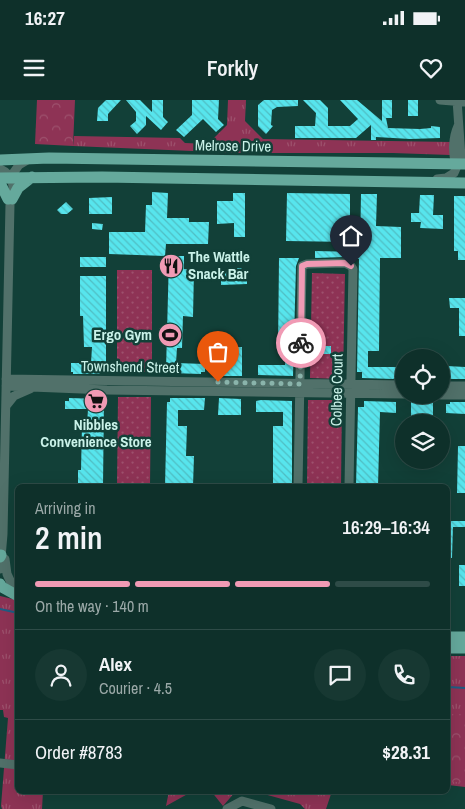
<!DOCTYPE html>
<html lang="en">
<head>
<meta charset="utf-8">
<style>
  :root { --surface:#0e302a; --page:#173832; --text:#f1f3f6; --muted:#9ba9a8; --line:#2e4b47; --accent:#f09ab4 }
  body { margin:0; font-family:"Archivo Narrow",sans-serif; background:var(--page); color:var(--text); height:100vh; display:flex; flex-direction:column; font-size:19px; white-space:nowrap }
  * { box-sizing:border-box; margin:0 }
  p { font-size:16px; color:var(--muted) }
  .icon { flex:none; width:28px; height:28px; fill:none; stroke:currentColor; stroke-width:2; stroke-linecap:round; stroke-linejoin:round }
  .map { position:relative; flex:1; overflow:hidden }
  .sheet { position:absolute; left:15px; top:384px; width:435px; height:310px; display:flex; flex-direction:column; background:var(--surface); border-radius:8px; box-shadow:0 5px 20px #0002,0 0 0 1px var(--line) }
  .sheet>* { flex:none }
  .tools { position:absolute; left:395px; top:249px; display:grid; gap:10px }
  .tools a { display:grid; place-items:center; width:55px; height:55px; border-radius:50%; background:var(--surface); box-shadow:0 5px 20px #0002,0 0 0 1px var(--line); font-size:25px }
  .pin { position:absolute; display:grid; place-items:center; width:42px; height:42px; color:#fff; margin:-51px -21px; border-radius:50% 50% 50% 0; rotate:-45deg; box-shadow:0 0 5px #0007 }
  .pin .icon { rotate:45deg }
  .courier { position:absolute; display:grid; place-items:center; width:50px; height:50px; margin:-25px; border:4px solid #f09ab4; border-radius:50%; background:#fff; color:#222; box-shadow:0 1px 6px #0007 }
  .summary em { font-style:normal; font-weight:600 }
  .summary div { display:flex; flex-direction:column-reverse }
  .summary { display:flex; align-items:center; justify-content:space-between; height:85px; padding:0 20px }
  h1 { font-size:32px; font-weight:600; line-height:38px }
  .bar { display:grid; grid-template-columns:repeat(4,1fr); gap:8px 5px; align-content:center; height:60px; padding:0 20px }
  .bar i { height:6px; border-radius:4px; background:var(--line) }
  .bar .current { background:var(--accent) }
  .bar p { grid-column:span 4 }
  .line { display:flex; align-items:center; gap:12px; padding:0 20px; border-top:1px solid var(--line) }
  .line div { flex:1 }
  .round { display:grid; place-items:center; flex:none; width:52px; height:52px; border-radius:26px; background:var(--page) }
  .status { display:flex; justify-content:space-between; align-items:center; height:35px; padding:0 25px; background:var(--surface); direction:ltr }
  .status svg { height:14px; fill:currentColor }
  header { display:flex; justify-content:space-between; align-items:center; height:65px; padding:0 20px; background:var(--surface); font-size:22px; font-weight:600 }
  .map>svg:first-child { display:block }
  .grass { fill:url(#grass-tufts) }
  .forest { fill:url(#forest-crowns) }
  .park { fill:url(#park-dots) }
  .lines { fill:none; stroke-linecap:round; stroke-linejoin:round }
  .stream { stroke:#1d5e85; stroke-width:2 }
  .building { fill:url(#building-back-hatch) }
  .minor { stroke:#51716a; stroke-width:9 }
  .major { stroke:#65a99c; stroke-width:11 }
  .done { stroke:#8ab4ab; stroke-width:5; stroke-dasharray:0 9 }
  .route { stroke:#f09ab4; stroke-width:6 }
  .labels { text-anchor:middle; stroke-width:5; stroke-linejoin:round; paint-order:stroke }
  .street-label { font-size:15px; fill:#caf2e9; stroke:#124038 }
  .poi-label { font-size:15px; font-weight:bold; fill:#caf2e9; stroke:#124038; text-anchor:start }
</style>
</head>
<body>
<div class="status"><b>16:27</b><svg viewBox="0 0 49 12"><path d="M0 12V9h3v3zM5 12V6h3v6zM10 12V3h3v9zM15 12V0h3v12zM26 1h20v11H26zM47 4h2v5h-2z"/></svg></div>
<header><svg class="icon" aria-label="menu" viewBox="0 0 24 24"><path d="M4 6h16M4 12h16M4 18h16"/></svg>Forkly<svg class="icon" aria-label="heart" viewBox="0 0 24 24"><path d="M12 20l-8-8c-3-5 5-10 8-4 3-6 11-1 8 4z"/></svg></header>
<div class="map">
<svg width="465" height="709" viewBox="0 0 465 709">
  <defs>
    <pattern id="grass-tufts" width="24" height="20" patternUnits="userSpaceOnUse" patternTransform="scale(1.25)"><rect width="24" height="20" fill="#8e3355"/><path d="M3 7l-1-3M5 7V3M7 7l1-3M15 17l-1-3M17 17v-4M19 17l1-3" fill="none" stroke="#9d516d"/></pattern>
    <pattern id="forest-crowns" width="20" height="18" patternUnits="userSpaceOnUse" patternTransform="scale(1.25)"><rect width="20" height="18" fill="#8e3355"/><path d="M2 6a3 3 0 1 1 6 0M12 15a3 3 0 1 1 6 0" fill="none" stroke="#9d516d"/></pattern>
    <pattern id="park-dots" width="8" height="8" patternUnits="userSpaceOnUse" patternTransform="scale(1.25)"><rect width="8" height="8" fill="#8e3355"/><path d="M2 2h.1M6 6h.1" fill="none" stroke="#9d516d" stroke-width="1.8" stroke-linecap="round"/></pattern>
    <pattern id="building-back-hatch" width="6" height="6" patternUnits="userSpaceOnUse" patternTransform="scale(1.25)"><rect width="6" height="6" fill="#57e5ed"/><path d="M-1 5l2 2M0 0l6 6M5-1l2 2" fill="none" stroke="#50bec3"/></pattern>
  </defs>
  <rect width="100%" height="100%" fill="#124038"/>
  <path class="grass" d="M228,0H246L245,21L263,39L452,42L450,55L393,53H240L73,46L74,36L180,38L185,43L208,44L227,25Z
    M0,496L17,500L18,691H43L42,709H2L1,706L8,618L4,617L3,610H0Z
    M448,556H465V687L448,685Z
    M169,691H193L166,706Z
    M211,691H236L223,706Z
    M253,691H332L326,709H305L300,704Z"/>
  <path class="forest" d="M37,0H75L73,46L35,44Z
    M448,614H465V683L448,681Z"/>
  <path class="park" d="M117,170H152V272H117Z
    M312,173L345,174L343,279L310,278Z
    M118,297H151L150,386H117Z
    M308,300H342L341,386H307Z"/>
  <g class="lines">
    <path class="stream" d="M0,509L18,513
      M448,587L465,588"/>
  </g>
  <path class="building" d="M106,0H121L108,14V21H97L98,8Z
    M126,0H140L152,12V0H163V17L168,22L161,30L146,16V25L137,34L130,26L136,21V12Z
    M192,0H219L218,19L224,25L216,32L203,19L184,37L176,30L192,15Z
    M264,0H298V6L277,7L272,10L271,25L273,26L266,34L258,26V5Z
    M303,0H320L328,8V26H350L358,19L340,0H357L382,21V0H392V18H386L388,28L420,29L431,28V26L440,27V38L410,39L376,37V40H371V25L356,38H295V26H315L316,13Z
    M408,0H418V16H408Z
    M152,92L168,93L167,118H189V122H209L208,144H166L165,156L109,154V132H145L146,105H152Z
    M233,93H245V137H234V123L217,124V101H233Z
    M287,93L350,94V142L286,141Z
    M361,94H377L376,126L401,127V158H380L379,251H368V267H397V277L393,279L362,278V272H357L359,159L345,157L315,158V151L360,152Z
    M420,95H434L433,115H443V129L420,128L421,122H411V113H419Z
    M454,96H465V160H458V151H454Z
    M112,97V114H89V98Z
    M66,102L73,109L67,114H61L57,110Z
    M92,123L103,124L102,130L92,129Z
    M169,156H184V169L194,170L193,217L183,216L182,248H177L176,263L205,264V272H201V274L170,273V270H166Z
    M80,157H106V167H80Z
    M279,158H299L296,166L293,276L258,275V265H285L286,249H278Z
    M228,168H241L247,176V184L221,185V171H228Z
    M80,176H106V270H100V274H73V272H71V263H91L92,247H84L83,216H80Z
    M449,198H465V236H459V208H450Z
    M322,246H331V254H322Z
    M231,247H242V276H219V261L235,262V253L231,252Z
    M447,266L465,267V279H450V277H447Z
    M69,298L101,299V301H104L103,386L78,385V370H81L82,325H87L88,309H65V301H69Z
    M170,298H205L204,310H178V326H187L186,356H194L193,386H165L167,302H170Z
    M219,298L241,299V315H218Z
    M261,300L292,301V386H273V326H283V312H256V301Z
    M364,301L396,302V313L380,312L378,386H356L358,307H364Z
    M411,301L433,302V322H411Z
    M450,302H465V314L446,313V304H450Z
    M458,346H465V393H457Z
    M448,421H465V427H453L452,458H448Z
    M459,465H465V486H459Z"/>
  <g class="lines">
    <path class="minor" d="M440,0L465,2
      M456,64C452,53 453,37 458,26
      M0,69C14,75 16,90 10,104L3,434L0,469
      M9,79L19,65L29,59
      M437,79L446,78L454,73L461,57L457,0
      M6,279L404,285
      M6,286L107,290L404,294
      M441,286H465
      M441,295H465
      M6,306L14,296L30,289
      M298,386L302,166L307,164L345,163L351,166L353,169L349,386
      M5,459L7,474L13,487
      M0,663L18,665
      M227,709L242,701L271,709"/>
    <path class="major" d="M0,60L49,58L465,64
      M0,78L102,77L465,83
      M0,83L8,99
      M12,99L18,88L32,77
      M0,457L1,455
      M0,484L2,487L18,496
      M448,537H465
      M448,548H465"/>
  </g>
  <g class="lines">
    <path class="done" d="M218,282L300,284L301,243"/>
    <path class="route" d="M301,243L302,166L307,164L345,163L351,166"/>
  </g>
  <defs>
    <g id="restaurant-disc" transform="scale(1.25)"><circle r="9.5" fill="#f09ab4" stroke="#124038"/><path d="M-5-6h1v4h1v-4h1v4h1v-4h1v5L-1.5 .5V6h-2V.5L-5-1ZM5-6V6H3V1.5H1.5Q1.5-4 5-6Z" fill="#111"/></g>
    <g id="stadium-disc" transform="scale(1.25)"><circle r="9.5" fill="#f09ab4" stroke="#124038"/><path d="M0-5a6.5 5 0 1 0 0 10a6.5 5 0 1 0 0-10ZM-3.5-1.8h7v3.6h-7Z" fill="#111"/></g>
    <g id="supermarket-disc" transform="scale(1.25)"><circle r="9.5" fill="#f09ab4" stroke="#124038"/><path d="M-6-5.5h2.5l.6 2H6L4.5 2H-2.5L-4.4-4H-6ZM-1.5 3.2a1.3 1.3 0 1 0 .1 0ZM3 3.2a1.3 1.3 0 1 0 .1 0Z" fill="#111"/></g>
  </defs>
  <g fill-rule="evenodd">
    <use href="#restaurant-disc" x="171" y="166"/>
    <use href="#stadium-disc" x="170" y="235"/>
    <use href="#supermarket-disc" x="96" y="301"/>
  </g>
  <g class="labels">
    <g class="street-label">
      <text transform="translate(233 46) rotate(1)" y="5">Melrose Drive</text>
      <text transform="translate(130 267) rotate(1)" y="5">Townshend Street</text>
      <text transform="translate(337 290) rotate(-89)" y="5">Colbee Court</text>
    </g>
    <g class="poi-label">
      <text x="188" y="162">The Wattle<tspan x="188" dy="17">Snack Bar</tspan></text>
      <text x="152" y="240" text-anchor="end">Ergo Gym</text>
      <text x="96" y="330" text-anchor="middle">Nibbles<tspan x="96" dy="17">Convenience Store</tspan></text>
    </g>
  </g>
</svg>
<div class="tools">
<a><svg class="icon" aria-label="locate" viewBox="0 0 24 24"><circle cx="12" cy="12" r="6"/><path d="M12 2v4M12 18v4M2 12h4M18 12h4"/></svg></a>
<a><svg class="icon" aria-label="layers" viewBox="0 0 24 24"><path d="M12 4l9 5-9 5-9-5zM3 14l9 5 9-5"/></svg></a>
</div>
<div class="pin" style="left:218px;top:282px;background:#ea580c"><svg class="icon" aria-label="bag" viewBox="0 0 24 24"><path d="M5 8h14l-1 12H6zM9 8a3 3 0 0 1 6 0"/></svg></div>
<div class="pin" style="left:351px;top:166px;background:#1f2937"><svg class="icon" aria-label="home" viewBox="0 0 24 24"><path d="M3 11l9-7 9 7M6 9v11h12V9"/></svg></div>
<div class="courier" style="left:301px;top:243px"><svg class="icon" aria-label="bike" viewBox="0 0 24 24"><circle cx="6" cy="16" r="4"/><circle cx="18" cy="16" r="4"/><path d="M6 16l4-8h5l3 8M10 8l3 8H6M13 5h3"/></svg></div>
<section class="sheet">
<div class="summary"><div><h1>2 min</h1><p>Arriving in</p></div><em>16:29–16:34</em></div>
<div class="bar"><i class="current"></i><i class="current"></i><i class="current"></i><i></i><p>On the way · 140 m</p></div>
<div class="line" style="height:90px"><a class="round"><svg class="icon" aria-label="person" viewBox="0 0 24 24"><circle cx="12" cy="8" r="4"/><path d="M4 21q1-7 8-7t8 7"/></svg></a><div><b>Alex</b><p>Courier · 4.5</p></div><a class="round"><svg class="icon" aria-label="chat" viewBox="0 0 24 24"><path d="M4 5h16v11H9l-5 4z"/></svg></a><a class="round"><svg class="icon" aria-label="phone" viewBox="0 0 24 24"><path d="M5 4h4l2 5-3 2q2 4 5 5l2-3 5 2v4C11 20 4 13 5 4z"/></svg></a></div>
<div class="line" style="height:65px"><div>Order #8783</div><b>$28.31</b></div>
</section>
</div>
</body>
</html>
